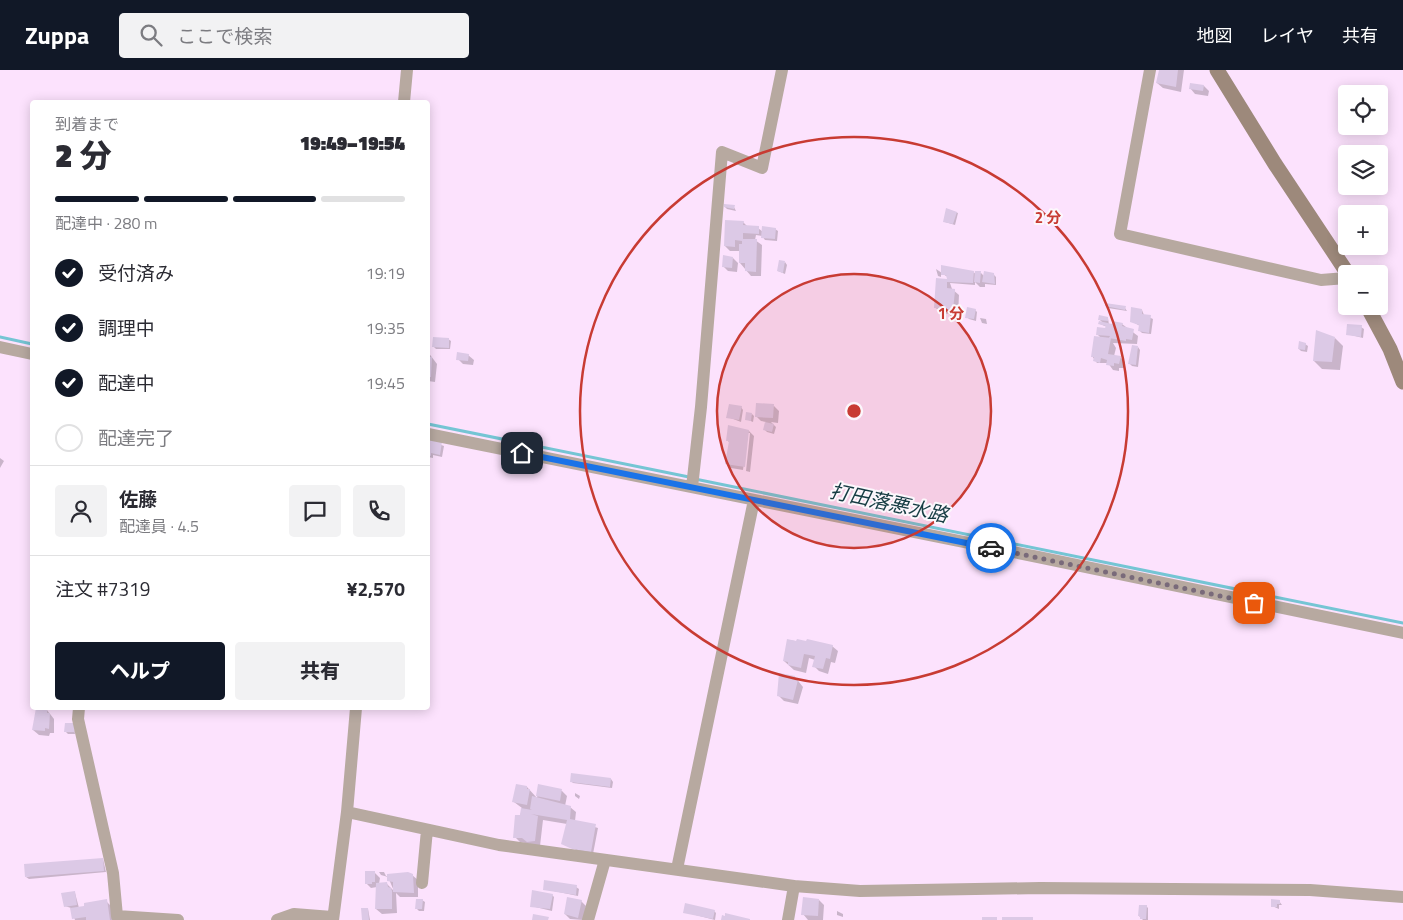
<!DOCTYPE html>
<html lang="ja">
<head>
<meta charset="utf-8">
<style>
  :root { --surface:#fff; --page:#f2f2f3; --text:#2b2b33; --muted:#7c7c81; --line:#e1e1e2; --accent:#111827 }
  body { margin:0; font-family:"Titillium Web","Noto Sans JP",sans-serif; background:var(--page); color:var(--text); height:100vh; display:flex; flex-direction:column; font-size:19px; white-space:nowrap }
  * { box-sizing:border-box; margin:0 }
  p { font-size:16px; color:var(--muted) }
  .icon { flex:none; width:28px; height:28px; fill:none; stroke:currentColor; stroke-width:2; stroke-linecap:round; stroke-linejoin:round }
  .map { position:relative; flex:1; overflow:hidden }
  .panel { position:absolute; left:30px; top:30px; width:400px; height:610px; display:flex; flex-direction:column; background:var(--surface); border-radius:5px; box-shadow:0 2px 12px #0003 }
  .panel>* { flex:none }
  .tools { position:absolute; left:1338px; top:15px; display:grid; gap:10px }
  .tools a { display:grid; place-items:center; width:50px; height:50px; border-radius:5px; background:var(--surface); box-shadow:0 2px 12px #0003; font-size:25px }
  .pin { position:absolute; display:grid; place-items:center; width:42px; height:42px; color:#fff; margin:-21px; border-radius:10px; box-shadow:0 2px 8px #0006 }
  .courier { position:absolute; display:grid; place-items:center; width:50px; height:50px; margin:-25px; border:4px solid #1a73e8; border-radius:50%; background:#fff; color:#222; box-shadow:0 1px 6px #0007 }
  .head em { font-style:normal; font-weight:800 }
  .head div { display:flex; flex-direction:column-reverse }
  .head { display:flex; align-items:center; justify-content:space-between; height:85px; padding:0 25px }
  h1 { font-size:32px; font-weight:800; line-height:38px }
  .bar { display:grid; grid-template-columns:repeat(4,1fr); gap:8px 5px; align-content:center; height:60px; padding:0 25px }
  .bar i { height:6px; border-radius:4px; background:var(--line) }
  .bar .selected { background:var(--accent) }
  .bar p { grid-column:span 4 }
  .line { display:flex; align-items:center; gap:12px; padding:0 25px; border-top:1px solid var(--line) }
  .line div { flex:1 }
  .round { display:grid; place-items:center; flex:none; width:52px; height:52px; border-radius:5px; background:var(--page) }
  ol { padding:0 25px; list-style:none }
  li { display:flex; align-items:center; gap:15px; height:55px }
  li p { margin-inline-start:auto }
  li .icon { padding:5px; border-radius:50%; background:var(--accent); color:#fff; stroke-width:4 }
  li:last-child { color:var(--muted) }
  li i { width:28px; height:28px; border:2px solid var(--line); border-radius:50% }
  .button { display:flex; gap:10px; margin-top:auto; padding:10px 25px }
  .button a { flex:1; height:58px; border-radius:5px; background:var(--accent); color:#fff; font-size:20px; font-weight:800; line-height:58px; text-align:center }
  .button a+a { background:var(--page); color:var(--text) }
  header { display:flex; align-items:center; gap:30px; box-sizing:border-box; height:70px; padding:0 25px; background:var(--accent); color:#fff }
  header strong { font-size:24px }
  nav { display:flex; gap:28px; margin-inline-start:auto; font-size:18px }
  .search { width:350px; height:45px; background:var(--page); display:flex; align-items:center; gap:12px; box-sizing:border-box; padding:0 18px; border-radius:5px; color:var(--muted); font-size:19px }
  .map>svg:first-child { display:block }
  .shadow { fill:#0003 }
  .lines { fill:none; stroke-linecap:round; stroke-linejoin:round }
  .stream { stroke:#75c5d4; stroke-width:3 }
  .building { fill:#dcc9e6 }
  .street { stroke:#b7a9a0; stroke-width:12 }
  .secondary { stroke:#9d897b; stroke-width:15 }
  .done { stroke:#796a7a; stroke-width:5; stroke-dasharray:0 9 }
  .route { stroke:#1a73e8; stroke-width:6 }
  .ring { fill:none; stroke:#c83b33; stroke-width:2.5 }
  .labels { text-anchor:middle; stroke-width:4; stroke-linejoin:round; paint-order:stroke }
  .water-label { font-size:20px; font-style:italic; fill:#163c43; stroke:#fcf7fc }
  .centre { fill:#c83b33; stroke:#fcf7fc; stroke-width:2.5 }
  .ring-label { font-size:15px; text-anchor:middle; font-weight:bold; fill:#c83b33; stroke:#fcf7fc; stroke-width:4; stroke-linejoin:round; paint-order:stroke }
</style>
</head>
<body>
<header>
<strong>Zuppa</strong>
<div class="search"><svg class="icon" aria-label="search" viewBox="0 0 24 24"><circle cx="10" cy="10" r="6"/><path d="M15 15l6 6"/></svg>ここで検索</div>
<nav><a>地図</a><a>レイヤ</a><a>共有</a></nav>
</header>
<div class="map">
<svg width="1403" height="850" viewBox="0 0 1403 850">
  <rect width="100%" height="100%" fill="#fce2fd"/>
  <path class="shadow" d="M1160,0H1184L1181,22L1163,18L1157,13Z
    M1204,16L1209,21L1208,26L1195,24L1190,18Z
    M725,137H734L736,141L727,139Z
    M947,139L958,143L955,155L945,152Z
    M743,152L748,157L758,158L763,162L775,159L778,161L777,171L765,170L762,166L756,165L755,170L762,175L761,206H751L740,193V181H730L725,176Z
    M733,188L738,193L737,202L728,201L723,196Z
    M785,192L787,195L785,204L778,201Z
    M936,199L942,203L973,202L976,204L981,203L984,206L994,205L996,207V215L985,214V217H980L975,212V215L950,213L952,219L959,225L958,245L941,243L936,238L937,209L953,210L941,203V207L938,206Z
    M1106,236L1125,238L1127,241L1108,238Z
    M975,240L977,242L976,251L969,249L967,247Z
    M1142,240L1144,245L1153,249L1151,264L1142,263L1140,261V256L1131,251Z
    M980,248L986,249L987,254L982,253Z
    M1108,248L1109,255L1122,254L1138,266L1137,274L1113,273L1116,278L1114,286L1120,287L1125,292L1124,298H1119V301L1113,300L1108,293H1097L1092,286L1101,268L1097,264L1106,260L1107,257L1100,254H1104L1099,249Z
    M1361,257L1364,259L1363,268L1347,264Z
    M1335,268L1343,276L1340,300L1322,299L1314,291Z
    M448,269L451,271L450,279H436L434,277Z
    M428,271L430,273V280H428Z
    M1305,274L1308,276L1307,282L1301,281L1299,279Z
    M1138,277L1140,280L1138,297L1132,296L1130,294Z
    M428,282L437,294L435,312L428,311Z
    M468,285L474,290L473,295L463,294L458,289Z
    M774,336L779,341L778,353L771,352L776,357L774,364L767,362L765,360L766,352L761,351L756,346Z
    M741,337L743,340L741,352L728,347Z
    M752,344L754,346L753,352L746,349Z
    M749,361L754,366L750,402L746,401L750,363H748L743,400L731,398L726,393L730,373L727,370Z
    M428,370L444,376L442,387L433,385V388L428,387Z
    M0,388L4,391L0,398Z
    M788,570L832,576L838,581L835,593L831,592L828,604L819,601L814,596L815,590L809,588L806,603L794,600L784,591Z
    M780,604L795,607L803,617L798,634L784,631L779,626Z
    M47,640L54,649V663H50L49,666L39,665L33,660Z
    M74,654L75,664H68L65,661Z
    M611,709L613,712L612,718L573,713L571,711Z
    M539,716L562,721L567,726L565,736L570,737L576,742L575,751L598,758L593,784L576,781L567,754L543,750L540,776L520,772L515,767L522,738L514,732L527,717L537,728Z
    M575,723L580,726L579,729L575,726Z
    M103,789L106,802L29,809L26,807Z
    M374,802L380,808L379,814H387L394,821L388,807L381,805L379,802H384L386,806L412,805L418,810V827H400L396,823L397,843L382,844L376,839L377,817L371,818L366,813Z
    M576,817L579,819L578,826L544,819Z
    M75,823L79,838L106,831L111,836L114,850H75L71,838L65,836Z
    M552,825L554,827L552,841L531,836Z
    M422,830L425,832L424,841H419L417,839Z
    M819,830L824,835L823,850H808L803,844Z
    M581,831L586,836L583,850L570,849L565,844Z
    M1279,831L1282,835H1279V839L1272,836Z
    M1146,836L1148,838V850H1143L1139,846Z
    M368,839L370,850H363Z
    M714,841L716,843L715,850L684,842Z
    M837,841L843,844V847L837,845Z"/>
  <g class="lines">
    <path class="stream" d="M0,267L32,274
      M428,354L689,407
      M695,409L1403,553"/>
  </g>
  <path class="building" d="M1159,0H1178L1176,17L1156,13Z
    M1190,13L1204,15L1203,21L1189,19Z
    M724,134L735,135L734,139L724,137Z
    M946,138L957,142L953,154L943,152Z
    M725,150L744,151L743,155L759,156V164L743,163V169H757L756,202L745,201V193H739V174H742V171L735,170V177L724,176Z
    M762,156L776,158L775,169L761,168Z
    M723,185L733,187L732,198L722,197Z
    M779,190L785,191L783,203L777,201Z
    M941,195L974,201L973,213L947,212V218L955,219V221L953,240L934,238L936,208L947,209L946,205H941Z
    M975,201H981L980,213L974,212Z
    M984,201L994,203L995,214L982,212Z
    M1105,233L1126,236L1125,240L1105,236Z
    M967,237L976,239L974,249L965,248Z
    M1131,237L1142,239V244L1151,245L1149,263L1138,261L1139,255L1130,252Z
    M1099,245L1108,247V251L1098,250Z
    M1099,251L1112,254V251L1123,253L1122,256L1134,259L1132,270L1126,269V271L1109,268L1110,266L1096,265L1097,257L1105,258L1106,256L1098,254Z
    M1347,254L1362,255L1361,267L1346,265Z
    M1316,260L1335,267L1332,292L1313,291Z
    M1094,266L1111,268L1108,284L1121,286L1119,294L1114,293V296L1106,295L1107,290L1101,288L1100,293L1093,291L1094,287H1091Z
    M433,267L449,268V278L432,277Z
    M1299,271L1306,273L1305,280L1298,279Z
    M1132,275L1138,276L1136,295L1128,294Z
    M457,282L469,284L468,291L456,290Z
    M428,287H432L431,307H428Z
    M756,333L774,334L773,348L755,347Z
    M729,334L742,336L739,350L726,348Z
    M746,342L752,343L751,351L745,350Z
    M765,352L774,354L772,362L763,360Z
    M728,355L749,360L745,397L725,394L729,371H726Z
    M428,369L442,372L440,385L431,383V386L428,385Z
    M787,569L796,571L797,569L806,571L807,569L833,575L830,589L826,588L823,599L812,597L815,586L804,584L801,598L788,595V592L783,591Z
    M779,603L795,606V610H798L793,630L777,626Z
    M36,638L47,639V643H50L49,659L45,658V661L32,660Z
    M65,653H74V662H64Z
    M571,703L611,708L610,717L570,712Z
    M516,714L527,716V719H530L527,735L512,732Z
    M538,714L562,719L560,731L536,726Z
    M532,726L571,736L570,749L596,754L591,782L572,779L561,774L567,750L531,744L538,746L535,771L527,772L522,768H513L515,745H520L521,738L532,740L530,739Z
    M103,788L104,801L25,807L24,794Z
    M365,801H375V812H372V814H365Z
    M408,802L413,804L414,823L393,822V812L387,811V804Z
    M544,810L577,815L576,825L543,820Z
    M387,812L388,817L391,818L392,821V839H375L376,813Z
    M532,820L553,824L550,839L530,837Z
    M75,821L77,835L64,837L61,823Z
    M567,827L582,830L578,848L564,844Z
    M803,827L819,829L818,846L801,845Z
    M107,829L110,850H86V847L72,849L70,838L84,836V833Z
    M416,829H423L422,839H415Z
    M1271,829L1280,830V834H1277V837H1271Z
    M685,833L715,840L713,849L683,843Z
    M1139,835H1147L1146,849H1140V846H1138Z
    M361,838H368L369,850H362Z
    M725,843L750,849V850H721L722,845L725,846Z
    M533,844L549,847L548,850H532Z
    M982,847H997V850H982Z
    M1002,847H1033V850H1002Z"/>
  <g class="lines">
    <path class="street" d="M1150,0L1120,164L1321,210L1346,208
      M404,32L407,0
      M0,277L32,284
      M428,364L1038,487L1403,563
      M692,417L701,337L722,82L762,98L782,0
      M79,638L78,649L113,803L117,846L178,850
      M347,742L499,775L794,816L860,821L1040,818L1310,820L1403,827
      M677,799L754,430
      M422,813L427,760
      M277,850L294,844L332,847
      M333,850L347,742L356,638
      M588,850L605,790
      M788,850L794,816"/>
    <path class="secondary" d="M1217,0L1275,94L1348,204
      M1367,236L1390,279L1403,312"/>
  </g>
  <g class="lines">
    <path class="done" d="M991,478L1254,533"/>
    <path class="route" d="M522,383L991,478"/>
  </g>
  <circle cx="854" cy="341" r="137" fill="#c83b33" fill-opacity=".12"/>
  <g class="ring">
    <circle cx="854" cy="341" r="137"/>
    <circle cx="854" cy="341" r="274"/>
  </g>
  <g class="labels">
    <g class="water-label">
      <text transform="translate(889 433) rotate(12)" y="7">打田落悪水路</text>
    </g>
  </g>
  <circle cx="854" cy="341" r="8" class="centre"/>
  <g class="ring-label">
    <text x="1048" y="153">2 分</text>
    <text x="951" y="249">1 分</text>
  </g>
</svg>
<div class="tools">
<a><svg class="icon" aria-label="locate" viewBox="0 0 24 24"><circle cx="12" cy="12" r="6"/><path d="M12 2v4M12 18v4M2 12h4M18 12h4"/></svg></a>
<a><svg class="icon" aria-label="layers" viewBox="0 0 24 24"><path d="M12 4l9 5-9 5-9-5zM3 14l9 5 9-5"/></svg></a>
<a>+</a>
<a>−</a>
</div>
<div class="pin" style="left:1254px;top:533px;background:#ea580c"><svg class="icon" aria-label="bag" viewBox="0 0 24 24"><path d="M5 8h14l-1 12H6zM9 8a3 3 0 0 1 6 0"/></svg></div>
<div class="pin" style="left:522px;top:383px;background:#1f2937"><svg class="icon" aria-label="home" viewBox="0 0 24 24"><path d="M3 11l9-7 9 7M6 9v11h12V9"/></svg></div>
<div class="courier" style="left:991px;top:478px"><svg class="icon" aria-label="car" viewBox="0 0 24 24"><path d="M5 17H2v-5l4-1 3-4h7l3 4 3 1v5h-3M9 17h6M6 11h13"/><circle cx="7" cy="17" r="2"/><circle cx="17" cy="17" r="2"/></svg></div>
<section class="panel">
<div class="head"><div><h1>2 分</h1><p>到着まで</p></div><em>19:49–19:54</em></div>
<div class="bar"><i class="selected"></i><i class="selected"></i><i class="selected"></i><i></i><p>配達中 · 280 m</p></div>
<ol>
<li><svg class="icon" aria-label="check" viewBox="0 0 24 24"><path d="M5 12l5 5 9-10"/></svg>受付済み<p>19:19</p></li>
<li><svg class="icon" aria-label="check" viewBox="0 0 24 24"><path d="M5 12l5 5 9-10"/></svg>調理中<p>19:35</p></li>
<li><svg class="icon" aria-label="check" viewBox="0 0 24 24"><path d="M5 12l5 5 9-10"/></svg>配達中<p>19:45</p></li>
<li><i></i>配達完了</li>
</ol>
<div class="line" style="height:90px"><a class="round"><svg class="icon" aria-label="person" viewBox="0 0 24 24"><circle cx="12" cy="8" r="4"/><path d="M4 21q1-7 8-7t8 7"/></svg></a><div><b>佐藤</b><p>配達員 · 4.5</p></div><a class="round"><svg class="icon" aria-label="chat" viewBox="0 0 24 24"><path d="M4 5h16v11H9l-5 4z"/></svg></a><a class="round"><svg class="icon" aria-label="phone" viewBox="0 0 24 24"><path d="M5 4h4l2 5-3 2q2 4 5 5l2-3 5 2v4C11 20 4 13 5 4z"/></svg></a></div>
<div class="line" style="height:65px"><div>注文 #7319</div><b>¥2,570</b></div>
<div class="button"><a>ヘルプ</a><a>共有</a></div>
</section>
</div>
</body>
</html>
